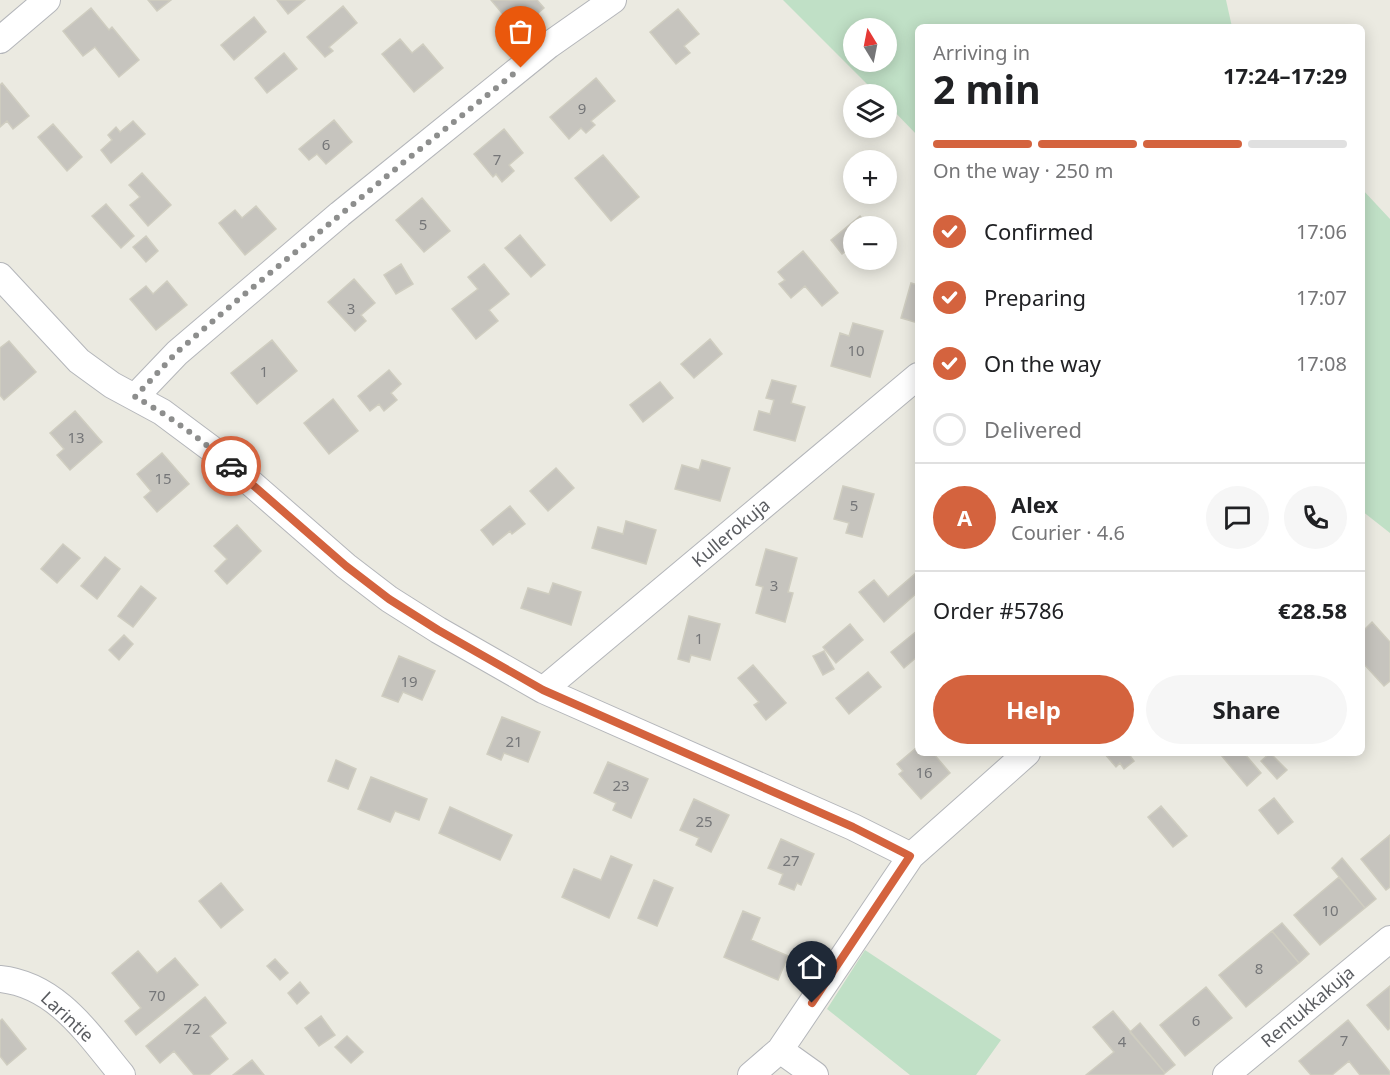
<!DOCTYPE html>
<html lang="en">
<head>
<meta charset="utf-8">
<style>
  :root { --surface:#fff; --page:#f6f6f6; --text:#202124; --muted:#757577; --line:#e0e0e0; --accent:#d4633e }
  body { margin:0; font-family:"Noto Sans",sans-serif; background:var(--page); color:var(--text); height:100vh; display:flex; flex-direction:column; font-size:22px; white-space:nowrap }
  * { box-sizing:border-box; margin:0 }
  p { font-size:20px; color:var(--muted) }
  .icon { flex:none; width:33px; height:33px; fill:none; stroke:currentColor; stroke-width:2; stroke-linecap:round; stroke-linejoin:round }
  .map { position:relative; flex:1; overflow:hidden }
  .panel { position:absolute; left:915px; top:24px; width:450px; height:732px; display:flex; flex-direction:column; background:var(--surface); border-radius:9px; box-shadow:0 3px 15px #0003 }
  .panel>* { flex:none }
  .needle { width:39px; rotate:350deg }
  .fabs { position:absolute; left:843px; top:18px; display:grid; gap:12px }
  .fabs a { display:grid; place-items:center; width:54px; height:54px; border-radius:50%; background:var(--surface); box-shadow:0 3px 15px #0003; font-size:30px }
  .pin { position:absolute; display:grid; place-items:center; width:51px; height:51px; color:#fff; margin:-62px -26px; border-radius:50% 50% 50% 0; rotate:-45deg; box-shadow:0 0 6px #0007 }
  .pin .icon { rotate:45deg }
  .courier { position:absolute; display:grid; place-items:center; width:60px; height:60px; margin:-30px; border:4px solid #d4633e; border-radius:50%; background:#fff; color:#222; box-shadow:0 2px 8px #0007 }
  .head em { font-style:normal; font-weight:700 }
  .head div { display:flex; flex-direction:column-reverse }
  .head { display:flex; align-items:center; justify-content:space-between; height:102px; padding:0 18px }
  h1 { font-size:39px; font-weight:700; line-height:45px }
  .bar { display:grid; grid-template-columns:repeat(4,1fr); gap:9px 6px; align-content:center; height:72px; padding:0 18px }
  .bar i { height:8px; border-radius:4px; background:var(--line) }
  .bar .on { background:var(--accent) }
  .bar p { grid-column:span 4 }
  .line { display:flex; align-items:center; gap:15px; padding:0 18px; border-top:2px solid var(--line) }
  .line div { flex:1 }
  .round { display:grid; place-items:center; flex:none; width:63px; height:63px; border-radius:32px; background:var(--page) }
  ol { padding:0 18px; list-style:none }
  li { display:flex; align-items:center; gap:18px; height:66px }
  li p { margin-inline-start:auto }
  li .icon { padding:6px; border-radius:50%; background:var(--accent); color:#fff; stroke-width:4 }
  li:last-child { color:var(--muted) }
  li i { width:33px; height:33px; border:3px solid var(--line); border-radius:50% }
  .primary-button { display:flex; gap:12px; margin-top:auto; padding:12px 18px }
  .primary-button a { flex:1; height:69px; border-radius:36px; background:var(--accent); color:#fff; font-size:24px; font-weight:700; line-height:69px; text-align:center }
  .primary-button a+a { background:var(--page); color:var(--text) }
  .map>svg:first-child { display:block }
  .green { fill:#c0e0c6; fill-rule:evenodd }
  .building { fill:#c6c4be; stroke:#cfcdc0; stroke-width:1.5 }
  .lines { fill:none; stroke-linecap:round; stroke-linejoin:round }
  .street-casing { stroke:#b4b6ba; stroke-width:28 }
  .street { stroke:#fff; stroke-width:26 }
  .done { stroke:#8d8e8d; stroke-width:6; stroke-dasharray:0 10.8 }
  .route { stroke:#d4633e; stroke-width:8 }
  .labels { text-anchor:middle; stroke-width:4.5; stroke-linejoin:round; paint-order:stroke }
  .number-label { font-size:15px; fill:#757678 }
  .street-label { font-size:18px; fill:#5a5c60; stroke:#fff }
</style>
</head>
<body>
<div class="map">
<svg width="1390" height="1075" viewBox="0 0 1390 1075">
  <rect width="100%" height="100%" fill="#ebeae1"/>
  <path class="green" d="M783,0H1226L1232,27H918V136L887,104L886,94H877ZM854,28H886V62H854Z
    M1362,189L1390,219V533L1362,511Z
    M865,950L1001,1040L976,1075H910L827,1009Z"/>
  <path class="building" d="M148,0H171L157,11Z
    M277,0H305L288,14Z
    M491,0H537L544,8L517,31Z
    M343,6L357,23L329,47L333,51L325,57L307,37Z
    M91,8L109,30L112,27L139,60L119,77L95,47L83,56L63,31Z
    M678,9L699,34L684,46L690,53L676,64L650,32Z
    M254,17L266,32L234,60L221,45Z
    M400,39L412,53L423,44L443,68L414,92L382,54Z
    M284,53L297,69L267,93L255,78Z
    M596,78L615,101L591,121L595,125L586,133L581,128L569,139L550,117Z
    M2,83L29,116L13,129L7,121L0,127V85Z
    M334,120L352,142L326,164L317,154L309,160L299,149Z
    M133,121L145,134L111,163L101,150L112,140L108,135L116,127L120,132Z
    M53,124L82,157L67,171L38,137Z
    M504,129L523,153L509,165L514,171L502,182L496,174L493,177L474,154Z
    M603,155L639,197L611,221L575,178Z
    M142,173L171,205L148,226L130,205L140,197L129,185Z
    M422,198L450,231L424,252L396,220Z
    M106,204L134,236L121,248L92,216Z
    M256,206L276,229L245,255L219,223L235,210L242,218Z
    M860,216L868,226H854V245L842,254L831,240Z
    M520,235L545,265L531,277L505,248Z
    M146,236L158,251L146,262L133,247Z
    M803,251L838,293L822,306L805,286L791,298L779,284L785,280L778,272Z
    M401,264L413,284L396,294L384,275Z
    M484,264L509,294L489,310L498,321L476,339L452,309L478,289L468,277Z
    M354,279L375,303L361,315L366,321L355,331L328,302Z
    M167,281L187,305L156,330L130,299L146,286L153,294Z
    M911,283L918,285V323L901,318Z
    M853,323L883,331L870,377L831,366L840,333L849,336Z
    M710,339L722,354L694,378L681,364Z
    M272,340L297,371L257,404L231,373Z
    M9,341L36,372L4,400L0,395V348Z
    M389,370L401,384L391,393L397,400L384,411L379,404L370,411L358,396Z
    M772,380L796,386L791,403L805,407L795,441L754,430L759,411L770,414L774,400L766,398Z
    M660,382L673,398L643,422L630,405Z
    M333,399L358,431L329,454L304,423Z
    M75,411L102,442L70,470L57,455L64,449L50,433Z
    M162,453L189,484L157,512L144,497L151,491L137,474Z
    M702,460L730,468L720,501L675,489L682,465L699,470Z
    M556,468L574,488L548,511L530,491Z
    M843,486L874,494L862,537L846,533L849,523L834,519Z
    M510,506L525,524L512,534L510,531L493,545L481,530Z
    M626,521L656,530L646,564L592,548L598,527L623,534Z
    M237,525L261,551L227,584L215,571L227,559L214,546Z
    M63,544L80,558L57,583L41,569Z
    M766,549L797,558L788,592L793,593L785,622L756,613L763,587L756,585Z
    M105,557L120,569L97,599L81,586Z
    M916,573L918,575V592L884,622L859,592L874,580L888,597Z
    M553,583L581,592L571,625L521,608L528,588L549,594Z
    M141,586L156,598L133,627L118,616Z
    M689,616L720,624L710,660L691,655L689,662L678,659Z
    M1372,622L1390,642V681L1384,686L1362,662V632Z
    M850,624L863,640L836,663L823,647Z
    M918,630V656L904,668L891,652Z
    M124,635L133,644L119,660L109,650Z
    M824,651L834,669L823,675L813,656Z
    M399,656L435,671L422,700L403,692L398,702L382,696Z
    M753,665L786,703L766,720L754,705L759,702L738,678Z
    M868,672L881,687L849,714L836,698Z
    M502,717L540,732L528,762L504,753L501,760L487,754Z
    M916,748L918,753L922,755L925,753H933L950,773L921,799L899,774L903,771L897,764Z
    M1104,753H1128L1134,761L1124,769L1120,763L1116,767Z
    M1224,753H1244L1261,773L1247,786L1221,755Z
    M1270,753L1287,770L1277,779L1261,761Z
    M336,760L356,769L348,789L328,781Z
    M608,762L648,779L631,818L613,810L616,803L594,793Z
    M371,777L427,799L419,820L395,811L390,822L358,809Z
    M1274,798L1293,822L1278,834L1259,810Z
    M694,799L729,815L711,852L696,845L699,838L680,830Z
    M1161,806L1187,836L1173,847L1148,817Z
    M450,807L512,835L500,860L439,833Z
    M1390,835V887L1386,890L1361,859Z
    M781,839L814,854L801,885L797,883L794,890L779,884L783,874L768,868Z
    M611,856L632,865L609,918L562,897L574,869L601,880Z
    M1342,858L1376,899L1365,908L1332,868Z
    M1339,877L1365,908L1320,945L1294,915Z
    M654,880L673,888L657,926L638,918Z
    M221,883L243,910L221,928L199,901Z
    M743,911L760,918L751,940L788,956L778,980L724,957Z
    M1282,923L1309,954L1299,963L1272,931Z
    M1272,931L1299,963L1246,1007L1219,975Z
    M138,951L157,973L175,958L198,985L136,1035L125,1021L141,1008L112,973Z
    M275,959L288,973L280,980L267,966Z
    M300,982L309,993L297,1004L288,993Z
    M1390,986V1028L1388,1030L1367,1005Z
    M1206,987L1232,1018L1185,1056L1160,1025Z
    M205,997L226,1023L210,1036L228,1059L209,1075H194L174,1051L160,1063L146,1046Z
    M1113,1011L1165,1073L1163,1075H1086L1114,1052L1093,1027Z
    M321,1016L335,1035L319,1046L305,1028Z
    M2,1019L26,1049L7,1065L0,1056V1021Z
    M1348,1020L1390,1072V1075H1360L1349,1061L1332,1075H1311L1299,1061Z
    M1140,1023L1175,1065L1165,1073L1130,1032Z
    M347,1036L363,1052L351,1063L335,1047Z
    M252,1060L264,1075H233Z"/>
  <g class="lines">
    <g class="street-casing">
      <path id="street" d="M0,40L47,0
        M0,276L79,361L112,385L162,412L213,450L346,566L389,599L438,630L543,690L853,827L911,856
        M135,397L177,353L340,214L549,45L613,0
        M543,690L918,376
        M0,979C57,985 88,1034 122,1075
        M780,1050L815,1075
        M751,1075L780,1050L911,856L1027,753
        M1226,1075L1390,939"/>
    </g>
    <use href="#street" class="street"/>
  </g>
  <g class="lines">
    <path class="done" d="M231,466C202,440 170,416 135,397L177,352L234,303L404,162L521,68"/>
    <path class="route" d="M231,466L346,566L389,599L438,630L543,690L853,827L910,856L812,1003"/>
  </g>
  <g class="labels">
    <g class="number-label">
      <text x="582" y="114">9</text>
      <text x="326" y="150">6</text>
      <text x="497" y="165">7</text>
      <text x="423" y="230">5</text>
      <text x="351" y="314">3</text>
      <text x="856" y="356">10</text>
      <text x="264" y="377">1</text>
      <text x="76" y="443">13</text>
      <text x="163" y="484">15</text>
      <text x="854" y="511">5</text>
      <text x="774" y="591">3</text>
      <text x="699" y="644">1</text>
      <text x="409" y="687">19</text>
      <text x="514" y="747">21</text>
      <text x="924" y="778">16</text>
      <text x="621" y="791">23</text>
      <text x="704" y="827">25</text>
      <text x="791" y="866">27</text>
      <text x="1330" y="916">10</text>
      <text x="1259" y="974">8</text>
      <text x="157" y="1001">70</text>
      <text x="1196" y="1026">6</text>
      <text x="192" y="1034">72</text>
      <text x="1344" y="1046">7</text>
      <text x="1122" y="1047">4</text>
    </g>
    <g class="street-label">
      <text transform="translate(731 533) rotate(-40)" y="6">Kullerokuja</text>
      <text transform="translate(1308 1007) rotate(-40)" y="6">Rentukkakuja</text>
      <text transform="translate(67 1017) rotate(43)" y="6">Larintie</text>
    </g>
  </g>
</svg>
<div class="fabs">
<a><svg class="needle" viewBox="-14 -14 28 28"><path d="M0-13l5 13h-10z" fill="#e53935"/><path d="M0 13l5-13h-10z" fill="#757577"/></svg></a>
<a><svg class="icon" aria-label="layers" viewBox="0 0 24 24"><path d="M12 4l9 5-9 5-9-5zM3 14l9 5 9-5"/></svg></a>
<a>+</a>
<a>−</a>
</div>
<div class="pin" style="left:521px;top:68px;background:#ea580c"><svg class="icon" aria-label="bag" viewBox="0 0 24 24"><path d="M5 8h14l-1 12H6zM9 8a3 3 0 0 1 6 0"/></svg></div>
<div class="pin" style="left:812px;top:1003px;background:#1f2937"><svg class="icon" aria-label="home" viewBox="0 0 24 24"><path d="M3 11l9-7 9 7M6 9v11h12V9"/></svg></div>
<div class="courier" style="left:231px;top:466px"><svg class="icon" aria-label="car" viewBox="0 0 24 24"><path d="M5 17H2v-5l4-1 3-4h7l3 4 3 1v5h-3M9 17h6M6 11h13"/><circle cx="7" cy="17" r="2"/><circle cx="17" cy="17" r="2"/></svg></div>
<section class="panel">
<div class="head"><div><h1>2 min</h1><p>Arriving in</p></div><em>17:24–17:29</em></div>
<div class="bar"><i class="on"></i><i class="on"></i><i class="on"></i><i></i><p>On the way · 250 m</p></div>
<ol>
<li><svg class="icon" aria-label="check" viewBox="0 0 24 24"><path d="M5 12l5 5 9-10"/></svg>Confirmed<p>17:06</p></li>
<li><svg class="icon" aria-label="check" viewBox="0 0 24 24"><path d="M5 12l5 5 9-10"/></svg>Preparing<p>17:07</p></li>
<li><svg class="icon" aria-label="check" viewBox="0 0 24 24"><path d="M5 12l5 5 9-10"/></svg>On the way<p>17:08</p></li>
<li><i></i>Delivered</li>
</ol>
<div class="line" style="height:108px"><b class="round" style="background:var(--accent);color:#fff">A</b><div><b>Alex</b><p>Courier · 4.6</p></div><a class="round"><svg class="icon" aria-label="chat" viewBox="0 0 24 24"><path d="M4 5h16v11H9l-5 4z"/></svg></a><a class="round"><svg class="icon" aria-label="phone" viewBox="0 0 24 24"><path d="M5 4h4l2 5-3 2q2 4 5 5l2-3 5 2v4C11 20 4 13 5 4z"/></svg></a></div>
<div class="line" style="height:78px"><div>Order #5786</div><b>€28.58</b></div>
<div class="primary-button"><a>Help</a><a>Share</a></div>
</section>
</div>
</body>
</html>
